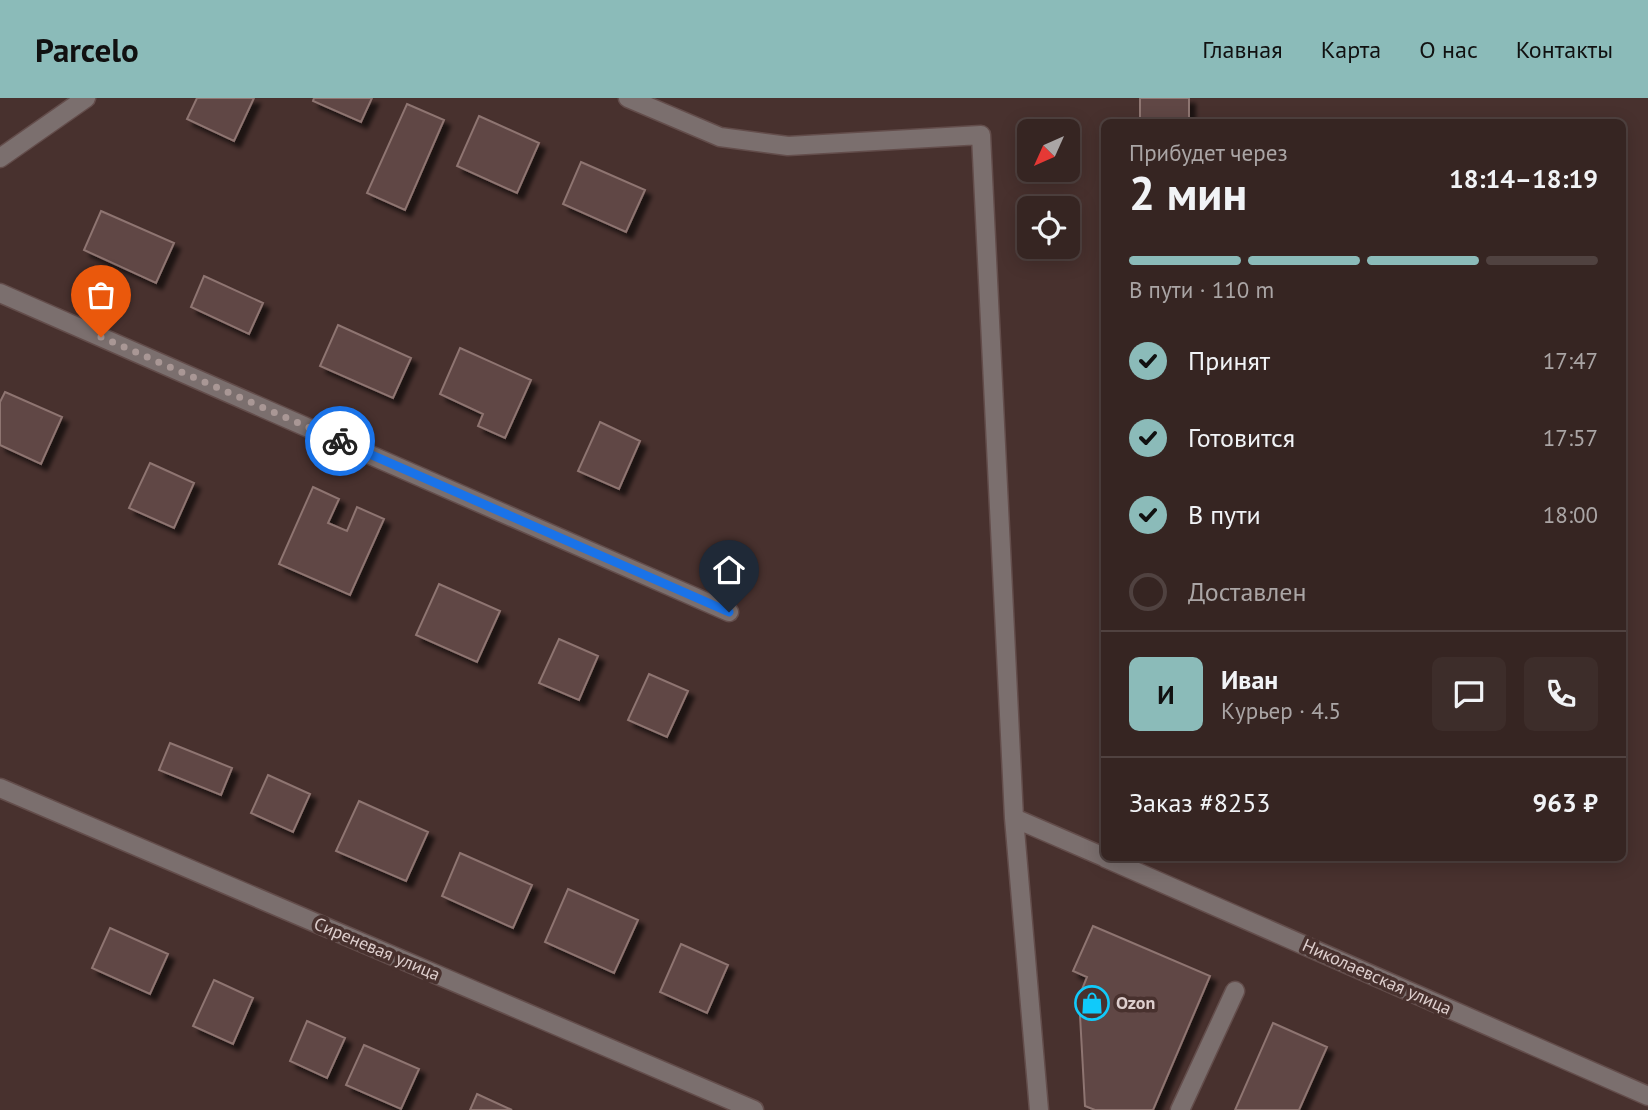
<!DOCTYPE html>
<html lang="ru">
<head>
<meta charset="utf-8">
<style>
  :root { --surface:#362522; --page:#3d2d2a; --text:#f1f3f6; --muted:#aaa5a5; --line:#504240; --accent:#8bbbb9 }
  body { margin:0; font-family:"PT Sans",sans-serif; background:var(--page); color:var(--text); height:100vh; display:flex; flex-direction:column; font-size:26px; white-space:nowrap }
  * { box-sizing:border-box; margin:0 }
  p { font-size:23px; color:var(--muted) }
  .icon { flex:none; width:38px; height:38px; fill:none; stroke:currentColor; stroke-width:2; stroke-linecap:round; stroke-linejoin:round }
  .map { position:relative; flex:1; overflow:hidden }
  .side { position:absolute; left:1101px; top:21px; width:525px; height:742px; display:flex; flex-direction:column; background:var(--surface); border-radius:10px; box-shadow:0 4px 18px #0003,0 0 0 2px var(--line) }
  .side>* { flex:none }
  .needle { width:46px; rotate:225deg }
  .fabs { position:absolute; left:1017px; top:21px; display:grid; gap:14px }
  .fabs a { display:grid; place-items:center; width:63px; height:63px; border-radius:10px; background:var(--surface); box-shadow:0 4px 18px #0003,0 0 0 2px var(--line); font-size:35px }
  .pin { position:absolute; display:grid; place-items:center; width:60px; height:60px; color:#fff; margin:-72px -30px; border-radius:50% 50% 50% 0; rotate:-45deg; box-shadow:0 0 7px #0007 }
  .pin .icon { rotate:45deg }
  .courier { position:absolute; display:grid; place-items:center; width:70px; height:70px; margin:-35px; border:5px solid #1a73e8; border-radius:50%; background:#fff; color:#222; box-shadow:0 2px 9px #0007 }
  .head em { font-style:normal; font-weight:700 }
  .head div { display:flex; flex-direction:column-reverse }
  .head { display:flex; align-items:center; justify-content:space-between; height:119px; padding:0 28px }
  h1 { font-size:46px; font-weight:700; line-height:52px }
  .bar { display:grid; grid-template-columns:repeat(4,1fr); gap:10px 7px; align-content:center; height:84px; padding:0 28px }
  .bar i { height:9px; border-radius:5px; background:var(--line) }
  .bar .active { background:var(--accent) }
  .bar p { grid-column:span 4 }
  .line { display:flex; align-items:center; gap:18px; padding:0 28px; border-top:2px solid var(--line) }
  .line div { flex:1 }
  .round { display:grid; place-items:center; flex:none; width:74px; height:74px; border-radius:10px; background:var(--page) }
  ol { padding:0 28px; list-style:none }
  li { display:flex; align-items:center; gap:21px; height:77px }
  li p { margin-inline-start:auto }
  li .icon { padding:7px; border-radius:50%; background:var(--accent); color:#111; stroke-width:4 }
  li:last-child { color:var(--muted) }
  li i { width:38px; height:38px; border:4px solid var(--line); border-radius:50% }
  header { display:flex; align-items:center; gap:42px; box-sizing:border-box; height:98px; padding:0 35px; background:var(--accent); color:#111 }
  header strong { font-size:33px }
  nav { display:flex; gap:38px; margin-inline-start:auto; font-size:24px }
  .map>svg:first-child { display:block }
  .building { fill:#604745; stroke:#8e7471; stroke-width:2; filter:url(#shadow) }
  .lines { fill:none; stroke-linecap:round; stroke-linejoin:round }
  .minor-casing { stroke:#634d4b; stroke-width:21 }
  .minor { stroke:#7b6f6e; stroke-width:18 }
  .done { stroke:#a99795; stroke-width:7; stroke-dasharray:0 12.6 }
  .route { stroke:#1a73e8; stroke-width:9 }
  .labels { text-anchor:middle; stroke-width:7; stroke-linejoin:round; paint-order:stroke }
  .street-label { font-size:18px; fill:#ddcecd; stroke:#48312e }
  .poi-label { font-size:18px; font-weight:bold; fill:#ddcecd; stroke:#48312e; text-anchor:start }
</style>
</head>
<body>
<header>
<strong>Parcelo</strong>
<nav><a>Главная</a><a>Карта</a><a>О нас</a><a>Контакты</a></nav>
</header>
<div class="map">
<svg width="1648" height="1012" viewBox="0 0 1648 1012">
  <defs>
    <filter id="shadow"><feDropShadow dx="6" dy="6" stdDeviation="2" flood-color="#0009"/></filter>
  </defs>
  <rect width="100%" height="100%" fill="#48312e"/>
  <path class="building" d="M197,0H254L234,43L187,21Z
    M314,0H372L361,24L313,3Z
    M1140,0H1189V24H1140Z
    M407,6L444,22L405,112L367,95Z
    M479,18L539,45L517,95L457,68Z
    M581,64L645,92L626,134L563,106Z
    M101,113L174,145L156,185L84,152Z
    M204,178L263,205L249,236L191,209Z
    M338,227L411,260L393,300L320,268Z
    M460,250L531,282L505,340L478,328L483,316L440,296Z
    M5,294L62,319L41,366L0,347V304Z
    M600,324L640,343L619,391L578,373Z
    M150,365L194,385L174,430L129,410Z
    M313,389L339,401L328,425L347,433L357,409L384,421L350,497L279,466Z
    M439,486L500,513L477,564L416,537Z
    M559,541L598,558L579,602L539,585Z
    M649,576L688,593L667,639L628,622Z
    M170,645L232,670L221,697L159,672Z
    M268,677L310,696L293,734L251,715Z
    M359,703L428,734L406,783L336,753Z
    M460,755L532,787L513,830L442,798Z
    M568,791L638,822L614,875L545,844Z
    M1093,828L1210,878L1153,1012H1095L1085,1008L1079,899L1087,879L1073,873Z
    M110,830L168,856L150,896L92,870Z
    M681,846L728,867L707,915L660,894Z
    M214,882L253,900L233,946L193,928Z
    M307,923L345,940L327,980L290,963Z
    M1273,925L1327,949L1299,1012H1235Z
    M364,947L419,971L401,1011L346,987Z
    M477,996L512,1012H470Z"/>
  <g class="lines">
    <g class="minor-casing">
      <path id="minor" d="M628,0L720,39L788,48L981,37L1014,720L1039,1012
        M0,60L86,0
        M0,195L729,514
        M0,690L754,1012
        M1014,720L1104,759
        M1105,760L1648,998
        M1180,1012L1235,893"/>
    </g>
    <use href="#minor" class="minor"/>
  </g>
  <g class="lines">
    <path class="done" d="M101,239L340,343"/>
    <path class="route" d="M340,343L729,514"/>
  </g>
  <defs>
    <g id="shop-ring" transform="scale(1.75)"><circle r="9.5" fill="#48312e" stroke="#10cafa" stroke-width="1.5"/><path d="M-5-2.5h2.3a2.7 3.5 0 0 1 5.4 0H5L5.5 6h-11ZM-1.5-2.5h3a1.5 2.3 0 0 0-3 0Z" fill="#10cafa"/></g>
  </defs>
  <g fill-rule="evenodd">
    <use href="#shop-ring" x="1092" y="905"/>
  </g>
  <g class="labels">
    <g class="street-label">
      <text transform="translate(377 851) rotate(23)" y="6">Сиреневая улица</text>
      <text transform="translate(1377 879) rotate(24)" y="6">Николаевская улица</text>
    </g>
    <g class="poi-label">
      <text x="1116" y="911">Ozon</text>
    </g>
  </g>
</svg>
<div class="fabs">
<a><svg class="needle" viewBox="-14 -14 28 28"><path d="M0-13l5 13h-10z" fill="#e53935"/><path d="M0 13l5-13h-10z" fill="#aaa5a5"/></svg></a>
<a><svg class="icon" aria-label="locate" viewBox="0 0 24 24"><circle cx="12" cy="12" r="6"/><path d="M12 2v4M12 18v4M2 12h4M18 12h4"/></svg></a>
</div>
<div class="pin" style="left:101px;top:239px;background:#ea580c"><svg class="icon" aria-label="bag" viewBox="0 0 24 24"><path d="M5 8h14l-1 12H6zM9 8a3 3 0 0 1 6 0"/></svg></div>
<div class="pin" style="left:729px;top:514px;background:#1f2937"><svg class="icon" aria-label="home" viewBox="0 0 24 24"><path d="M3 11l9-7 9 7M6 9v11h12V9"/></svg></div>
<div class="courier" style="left:340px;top:343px"><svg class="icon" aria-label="bike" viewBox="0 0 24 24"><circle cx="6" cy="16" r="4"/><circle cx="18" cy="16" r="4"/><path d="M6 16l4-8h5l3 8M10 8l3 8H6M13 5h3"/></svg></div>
<section class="side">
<div class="head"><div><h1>2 мин</h1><p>Прибудет через</p></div><em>18:14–18:19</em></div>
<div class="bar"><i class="active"></i><i class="active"></i><i class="active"></i><i></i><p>В пути · 110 m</p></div>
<ol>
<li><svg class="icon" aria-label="check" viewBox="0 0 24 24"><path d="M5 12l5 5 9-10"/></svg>Принят<p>17:47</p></li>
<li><svg class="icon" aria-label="check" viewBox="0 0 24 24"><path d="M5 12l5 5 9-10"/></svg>Готовится<p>17:57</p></li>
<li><svg class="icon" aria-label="check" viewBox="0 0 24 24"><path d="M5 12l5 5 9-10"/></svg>В пути<p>18:00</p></li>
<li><i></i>Доставлен</li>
</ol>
<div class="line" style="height:126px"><b class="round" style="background:var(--accent);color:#111">И</b><div><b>Иван</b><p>Курьер · 4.5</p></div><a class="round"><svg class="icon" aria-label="chat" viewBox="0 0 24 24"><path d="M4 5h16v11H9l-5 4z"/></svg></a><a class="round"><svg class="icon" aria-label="phone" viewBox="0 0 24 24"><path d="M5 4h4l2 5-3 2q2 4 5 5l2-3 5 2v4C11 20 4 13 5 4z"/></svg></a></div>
<div class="line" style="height:91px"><div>Заказ #8253</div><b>963 ₽</b></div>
</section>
</div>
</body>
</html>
